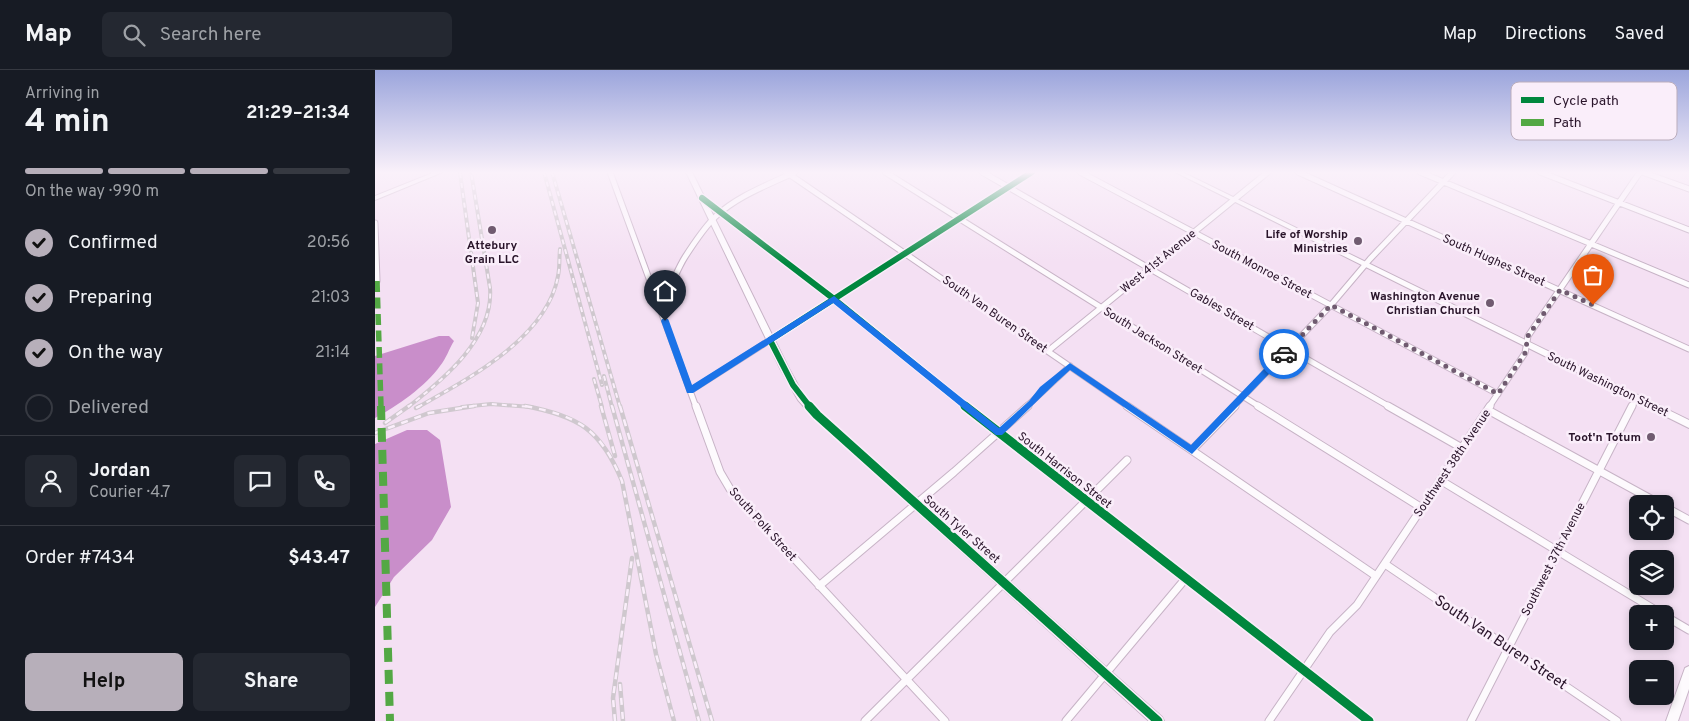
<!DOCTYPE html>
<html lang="en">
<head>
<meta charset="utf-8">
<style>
  :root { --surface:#171b24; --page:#242831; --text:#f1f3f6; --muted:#9ea1a6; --line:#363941; --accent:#b7afba }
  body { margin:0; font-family:Overpass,sans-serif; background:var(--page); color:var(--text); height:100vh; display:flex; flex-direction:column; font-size:19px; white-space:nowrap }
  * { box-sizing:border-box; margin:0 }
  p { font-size:16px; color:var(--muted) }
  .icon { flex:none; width:28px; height:28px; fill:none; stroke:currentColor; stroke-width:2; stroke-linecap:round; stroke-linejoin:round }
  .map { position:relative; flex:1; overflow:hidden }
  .panel { display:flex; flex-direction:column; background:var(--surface); width:375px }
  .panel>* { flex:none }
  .controls { position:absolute; left:1254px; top:425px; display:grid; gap:10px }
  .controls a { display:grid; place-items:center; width:45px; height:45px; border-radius:8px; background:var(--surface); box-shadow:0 2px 8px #0003; font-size:25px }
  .pin { position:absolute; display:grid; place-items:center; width:42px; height:42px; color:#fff; margin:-51px -21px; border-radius:50% 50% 50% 0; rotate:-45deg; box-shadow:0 0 5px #0007 }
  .pin .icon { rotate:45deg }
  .courier { position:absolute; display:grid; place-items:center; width:50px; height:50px; margin:-25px; border:4px solid #1a73e8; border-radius:50%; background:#fff; color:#222; box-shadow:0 1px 6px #0007 }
  .summary em { font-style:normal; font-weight:700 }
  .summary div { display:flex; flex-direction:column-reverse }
  .summary { display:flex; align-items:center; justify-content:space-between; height:85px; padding:0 25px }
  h1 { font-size:32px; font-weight:700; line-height:38px }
  .bar { display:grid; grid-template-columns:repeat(4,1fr); gap:8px 5px; align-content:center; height:60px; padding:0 25px }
  .bar i { height:6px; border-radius:4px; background:var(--line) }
  .bar .current { background:var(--accent) }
  .bar p { grid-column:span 4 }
  .line { display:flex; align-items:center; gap:12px; padding:0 25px; border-top:1px solid var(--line) }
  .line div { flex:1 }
  .round { display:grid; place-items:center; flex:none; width:52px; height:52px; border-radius:8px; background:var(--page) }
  ol { padding:0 25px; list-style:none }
  li { display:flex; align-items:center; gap:15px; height:55px }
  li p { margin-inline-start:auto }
  li .icon { padding:5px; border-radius:50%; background:var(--accent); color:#111; stroke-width:4 }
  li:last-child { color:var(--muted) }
  li i { width:28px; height:28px; border:2px solid var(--line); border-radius:50% }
  .cta { display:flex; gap:10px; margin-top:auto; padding:10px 25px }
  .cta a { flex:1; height:58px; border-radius:8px; background:var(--accent); color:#111; font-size:20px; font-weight:700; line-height:58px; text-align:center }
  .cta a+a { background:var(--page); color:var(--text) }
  header { display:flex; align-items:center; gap:30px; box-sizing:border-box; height:70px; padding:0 25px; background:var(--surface); border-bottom:1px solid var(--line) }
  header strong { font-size:24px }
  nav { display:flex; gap:28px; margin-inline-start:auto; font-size:18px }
  .search { width:350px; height:45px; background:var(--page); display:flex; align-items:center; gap:12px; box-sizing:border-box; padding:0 18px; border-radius:8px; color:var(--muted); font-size:19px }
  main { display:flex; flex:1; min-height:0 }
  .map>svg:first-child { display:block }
  .water { fill:#c98eca }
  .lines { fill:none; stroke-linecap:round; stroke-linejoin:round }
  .minor-far1-casing { stroke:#c7b3c6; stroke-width:7 }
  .minor-casing { stroke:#c7b3c6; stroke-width:9 }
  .tertiary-far1-casing { stroke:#c7b3c6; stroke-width:8 }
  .tertiary-casing { stroke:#c7b3c6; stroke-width:11 }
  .secondary-casing { stroke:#c7b3c6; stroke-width:2 }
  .minor-far1 { stroke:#fdfafd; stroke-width:5 }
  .minor { stroke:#fdfafd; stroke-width:7 }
  .tertiary-far1 { stroke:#fdfafd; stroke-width:6 }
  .tertiary { stroke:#fdfafd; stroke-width:9 }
  .secondary { fill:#fdfafd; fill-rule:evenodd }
  .rail-far1-casing { stroke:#cfc8ce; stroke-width:4 }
  .rail-casing { stroke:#cfc8ce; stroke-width:4.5 }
  .rail-far1 { stroke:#faeefa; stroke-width:2; stroke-dasharray:5; stroke-linecap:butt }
  .rail { stroke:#faeefa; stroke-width:2.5; stroke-dasharray:7; stroke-linecap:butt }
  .quiet-far1 { stroke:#53a844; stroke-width:5.5; stroke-dasharray:11 5.5; stroke-linecap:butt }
  .quiet { stroke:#53a844; stroke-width:8; stroke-dasharray:14 8; stroke-linecap:butt }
  .cycleway-far1-casing { stroke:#faeefa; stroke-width:9 }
  .cycleway-casing { stroke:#faeefa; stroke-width:12 }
  .cycleway-far1 { stroke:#00873e; stroke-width:6 }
  .cycleway { stroke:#00873e; stroke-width:9 }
  .route { fill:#1a73e8 }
  .done { stroke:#705b70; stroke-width:5; stroke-dasharray:0 9 }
  .poi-dot { fill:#705b70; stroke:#faeefa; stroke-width:2 }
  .labels { text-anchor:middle; stroke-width:5; stroke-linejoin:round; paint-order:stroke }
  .poi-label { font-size:12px; font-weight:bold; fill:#29142a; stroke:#faeefa; text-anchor:end }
  .street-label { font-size:12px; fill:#29142a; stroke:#faeefa }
  .near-street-label { font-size:15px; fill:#29142a; stroke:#faeefa }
  .key { fill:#faeefa; stroke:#bbadbc; stroke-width:1 }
  .key-label { font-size:14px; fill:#29142a }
</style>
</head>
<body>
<header>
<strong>Map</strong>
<div class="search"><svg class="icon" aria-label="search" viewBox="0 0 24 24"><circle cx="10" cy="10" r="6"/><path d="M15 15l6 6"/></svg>Search here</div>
<nav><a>Map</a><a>Directions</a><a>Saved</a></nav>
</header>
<main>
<section class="panel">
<div class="summary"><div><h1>4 min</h1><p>Arriving in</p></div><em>21:29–21:34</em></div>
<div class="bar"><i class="current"></i><i class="current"></i><i class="current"></i><i></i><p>On the way · 990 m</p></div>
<ol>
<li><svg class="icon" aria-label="check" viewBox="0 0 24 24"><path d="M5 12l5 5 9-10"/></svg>Confirmed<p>20:56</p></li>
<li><svg class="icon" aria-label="check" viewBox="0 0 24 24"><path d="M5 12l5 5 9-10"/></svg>Preparing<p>21:03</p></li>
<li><svg class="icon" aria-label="check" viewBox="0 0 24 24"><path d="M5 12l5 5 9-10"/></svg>On the way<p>21:14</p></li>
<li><i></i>Delivered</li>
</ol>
<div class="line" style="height:90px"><a class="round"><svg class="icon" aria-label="person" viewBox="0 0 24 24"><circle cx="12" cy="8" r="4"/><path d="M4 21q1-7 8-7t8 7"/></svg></a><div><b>Jordan</b><p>Courier · 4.7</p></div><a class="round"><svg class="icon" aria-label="chat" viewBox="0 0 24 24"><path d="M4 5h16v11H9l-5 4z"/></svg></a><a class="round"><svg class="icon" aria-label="phone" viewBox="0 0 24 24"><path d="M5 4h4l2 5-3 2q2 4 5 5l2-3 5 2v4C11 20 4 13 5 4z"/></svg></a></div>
<div class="line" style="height:65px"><div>Order #7434</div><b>$43.47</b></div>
<div class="cta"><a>Help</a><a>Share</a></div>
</section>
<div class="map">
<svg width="1314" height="651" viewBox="0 0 1314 651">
  <rect width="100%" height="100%" fill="#f4e0f3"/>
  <path class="water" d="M64,266H74L79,271C74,279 71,289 65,296C51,316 21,337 0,348V286Z
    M32,360H52L65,370L76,437L57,470L19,507L0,537V374Z"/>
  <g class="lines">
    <g class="minor-far1-casing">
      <path id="minor-far1" d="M235,102L321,337
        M411,102L754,337
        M510,102L885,337
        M607,102L1015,337
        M705,102L1123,324
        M923,102L1314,279
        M1045,102L1314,215
        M1165,102L1314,160
        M1267,102L1314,119
        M0,153L2,211
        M284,234C294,224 301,201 310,187C319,173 328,159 340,147C362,126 393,115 420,102
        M673,281L893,102
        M315,321L395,270
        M651,337L695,296
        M858,337L956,235L995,189L1078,102
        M1114,337L1150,283L1153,266L1265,102
        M1257,337L1261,328"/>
    </g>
    <g class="minor-casing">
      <path id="minor" d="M321,336L345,402L355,419L570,651
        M752,336L1001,506
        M883,336L1047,438
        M1013,336L1087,378
        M1113,340L1285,434
        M817,380L860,336
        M1065,410L1287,544
        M1290,437L1314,450
        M1010,494L1242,651
        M444,516L579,402L653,336
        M1290,546L1314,560
        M490,651L752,390
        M691,651L811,508
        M894,651L955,562L982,535L1115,336
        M1096,651L1257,336"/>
    </g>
    <g class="tertiary-far1-casing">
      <path id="tertiary-far1" d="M327,128L459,229L592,337
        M395,270L657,102"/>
    </g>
    <g class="tertiary-casing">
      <path id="tertiary" d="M590,336L994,651"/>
    </g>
    <g class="secondary-casing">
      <path id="secondary" d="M60,102H68L0,130V126Z
        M311,102H317L413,297L429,326L445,342L787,647L789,651H774L439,348L423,330L405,298Z
        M800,102H807L1314,350V358Z
        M1314,596V619L1303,651H1291L1310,598Z"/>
    </g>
    <use href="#minor-far1" class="minor-far1"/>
    <use href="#minor" class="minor"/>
    <use href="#tertiary-far1" class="tertiary-far1"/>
    <use href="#tertiary" class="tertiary"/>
    <use href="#secondary" class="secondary"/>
    <g class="rail-far1-casing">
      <path id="rail-far1" d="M169,102L227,315
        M177,102L245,337
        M85,103L103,233L97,268
        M229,306L237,337
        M219,309L227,337
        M33,337C69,309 119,268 115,218L96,102
        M43,337C93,309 172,268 183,206C185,197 184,188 185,179
        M87,337L116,334L157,337"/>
    </g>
    <g class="rail-casing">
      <path id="rail" d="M150,336C204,346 226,360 247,411L281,584L299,651
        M226,336L240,386
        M237,336L324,651
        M245,336L337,651
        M41,338L45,336
        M10,353L34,336
        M0,363L54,343L99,336
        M245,614L248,651
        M240,651L238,628L257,488"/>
    </g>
    <use href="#rail-far1" class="rail-far1"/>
    <use href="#rail" class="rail"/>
    <path class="quiet-far1" d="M2,211L6,337"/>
    <path class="quiet" d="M6,336L15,651"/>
    <g class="cycleway-far1-casing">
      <path id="cycleway-far1" d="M327,128L459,229L592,337
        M435,337L418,315L395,270L657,102"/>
    </g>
    <g class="cycleway-casing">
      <path id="cycleway" d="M434,336L442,345L783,651
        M590,336L994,651"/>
    </g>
    <use href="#cycleway-far1" class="cycleway-far1"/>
    <use href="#cycleway" class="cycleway"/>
  </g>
  <linearGradient id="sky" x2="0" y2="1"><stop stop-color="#9ba5dc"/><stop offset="0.53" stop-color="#faf1fa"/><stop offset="1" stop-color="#faf1fa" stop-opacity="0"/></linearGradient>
  <rect width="1314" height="193" fill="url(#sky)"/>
  <path class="route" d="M459,226L624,358L654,331L665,317L695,293L816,375L906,281H909L913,284L817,384L695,300C671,321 650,344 627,365H621L458,233L318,323H312L286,251L287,249H293L294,251L317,315Z"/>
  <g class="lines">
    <path class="done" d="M909,284L956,235L1123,324L1150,283L1153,266L1185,220L1218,235"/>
  </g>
  <g class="poi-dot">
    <circle cx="117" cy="160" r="5"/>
    <circle cx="983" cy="171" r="5"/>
    <circle cx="1115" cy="233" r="5"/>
    <circle cx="1276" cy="367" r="5"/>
  </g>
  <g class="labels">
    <g class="poi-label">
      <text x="973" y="168">Life of Worship<tspan x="973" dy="14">Ministries</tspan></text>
      <text x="117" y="179" text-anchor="middle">Attebury<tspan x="117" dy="14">Grain LLC</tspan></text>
      <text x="1105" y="230">Washington Avenue<tspan x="1105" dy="14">Christian Church</tspan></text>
      <text x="1266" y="371">Toot'n Totum</text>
    </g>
    <g class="street-label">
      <text transform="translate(1119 190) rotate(24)" y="4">South Hughes Street</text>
      <text transform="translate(783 191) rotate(-39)" y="4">West 41st Avenue</text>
      <text transform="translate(887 199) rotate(28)" y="4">South Monroe Street</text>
      <text transform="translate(847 239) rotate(30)" y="4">Gables Street</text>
      <text transform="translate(620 244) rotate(35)" y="4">South Van Buren Street</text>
      <text transform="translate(778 270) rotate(32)" y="4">South Jackson Street</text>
      <text transform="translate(1233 314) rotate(26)" y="4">South Washington Street</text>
      <text transform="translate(1077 393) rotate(-56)" y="4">Southwest 38th Avenue</text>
      <text transform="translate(690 400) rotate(38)" y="4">South Harrison Street</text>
      <text transform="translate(388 454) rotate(48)" y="4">South Polk Street</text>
      <text transform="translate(587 459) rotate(41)" y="4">South Tyler Street</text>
      <text transform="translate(1178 489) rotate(-63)" y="4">Southwest 37th Avenue</text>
    </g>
    <g class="near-street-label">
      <text transform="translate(1126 572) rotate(34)" y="5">South Van Buren Street</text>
    </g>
  </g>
  <rect x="1136" y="12" width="166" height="58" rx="8" class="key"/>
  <rect x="1146" y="27" width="23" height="6" fill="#00873e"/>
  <rect x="1146" y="49" width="23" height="7" fill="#53a844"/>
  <g class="key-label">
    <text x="1178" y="35">Cycle path</text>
    <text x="1178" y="57">Path</text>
  </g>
</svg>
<div class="controls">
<a><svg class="icon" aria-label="locate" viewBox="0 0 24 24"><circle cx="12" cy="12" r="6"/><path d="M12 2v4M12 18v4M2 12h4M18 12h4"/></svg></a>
<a><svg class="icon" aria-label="layers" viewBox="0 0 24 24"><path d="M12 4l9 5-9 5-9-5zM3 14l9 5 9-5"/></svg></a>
<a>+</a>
<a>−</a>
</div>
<div class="pin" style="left:1218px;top:235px;background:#ea580c"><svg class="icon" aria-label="bag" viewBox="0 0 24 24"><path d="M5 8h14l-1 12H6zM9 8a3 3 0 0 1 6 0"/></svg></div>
<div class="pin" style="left:290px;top:251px;background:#1f2937"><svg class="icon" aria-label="home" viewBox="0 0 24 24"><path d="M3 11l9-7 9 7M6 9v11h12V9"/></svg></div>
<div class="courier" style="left:909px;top:284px"><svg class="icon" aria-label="car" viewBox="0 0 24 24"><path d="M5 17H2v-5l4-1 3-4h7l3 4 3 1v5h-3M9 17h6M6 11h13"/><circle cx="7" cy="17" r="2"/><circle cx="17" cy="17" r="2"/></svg></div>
</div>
</main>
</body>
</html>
